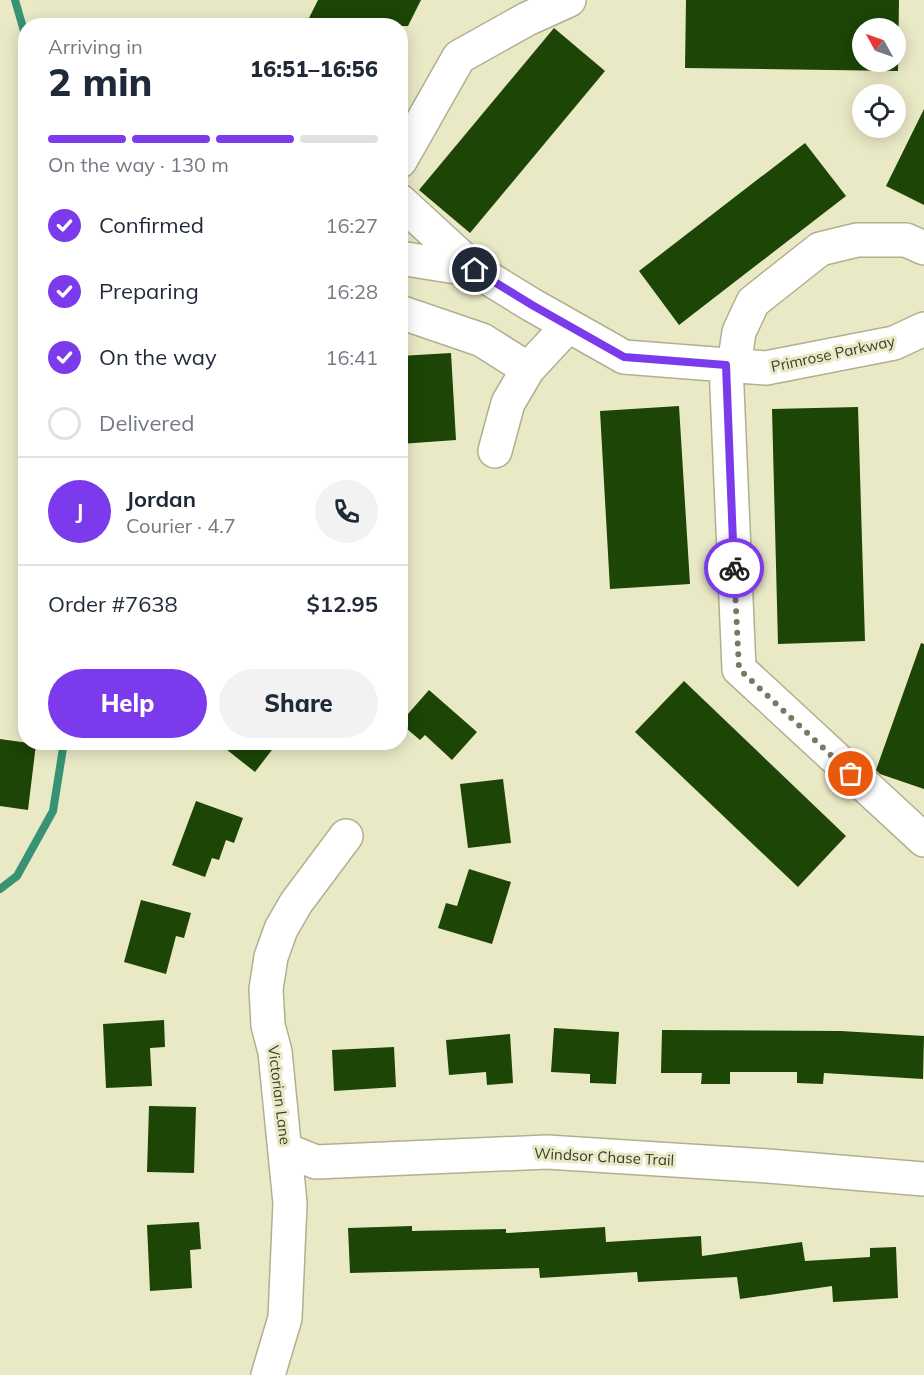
<!DOCTYPE html>
<html lang="en">
<head>
<meta charset="utf-8">
<style>
  :root { --surface:#fff; --page:#f2f2f3; --text:#1f2937; --muted:#747a83; --line:#e0e1e3; --accent:#7c3aed }
  body { margin:0; font-family:Mulish,sans-serif; background:var(--page); color:var(--text); height:100vh; display:flex; flex-direction:column; font-size:22px; white-space:nowrap }
  * { box-sizing:border-box; margin:0 }
  p { font-size:20px; color:var(--muted) }
  .icon { flex:none; width:33px; height:33px; fill:none; stroke:currentColor; stroke-width:2; stroke-linecap:round; stroke-linejoin:round }
  .map { position:relative; flex:1; overflow:hidden }
  .panel { position:absolute; left:18px; top:18px; width:390px; height:732px; display:flex; flex-direction:column; background:var(--surface); border-radius:24px; box-shadow:0 3px 15px #0003 }
  .panel>* { flex:none }
  .needle { width:39px; rotate:310deg }
  .buttons { position:absolute; left:852px; top:18px; display:grid; gap:12px }
  .buttons a { display:grid; place-items:center; width:54px; height:54px; border-radius:50%; background:var(--surface); box-shadow:0 3px 15px #0003; font-size:30px }
  .pin { position:absolute; display:grid; place-items:center; width:51px; height:51px; color:#fff; margin:-26px; border:3px solid #fff; border-radius:50%; box-shadow:0 2px 6px #0007 }
  .courier { position:absolute; display:grid; place-items:center; width:60px; height:60px; margin:-30px; border:4px solid #7c3aed; border-radius:50%; background:#fff; color:#222; box-shadow:0 2px 8px #0007 }
  .head em { font-style:normal; font-weight:800 }
  .head div { display:flex; flex-direction:column-reverse }
  .head { display:flex; align-items:center; justify-content:space-between; height:102px; padding:0 30px }
  h1 { font-size:39px; font-weight:800; line-height:45px }
  .bar { display:grid; grid-template-columns:repeat(4,1fr); gap:9px 6px; align-content:center; height:72px; padding:0 30px }
  .bar i { height:8px; border-radius:4px; background:var(--line) }
  .bar .selected { background:var(--accent) }
  .bar p { grid-column:span 4 }
  .line { display:flex; align-items:center; gap:15px; padding:0 30px; border-top:2px solid var(--line) }
  .line div { flex:1 }
  .round { display:grid; place-items:center; flex:none; width:63px; height:63px; border-radius:32px; background:var(--page) }
  ol { padding:0 30px; list-style:none }
  li { display:flex; align-items:center; gap:18px; height:66px }
  li p { margin-inline-start:auto }
  li .icon { padding:6px; border-radius:50%; background:var(--accent); color:#fff; stroke-width:4 }
  li:last-child { color:var(--muted) }
  li i { width:33px; height:33px; border:3px solid var(--line); border-radius:50% }
  .primary-button { display:flex; gap:12px; margin-top:auto; padding:12px 30px }
  .primary-button a { flex:1; height:69px; border-radius:36px; background:var(--accent); color:#fff; font-size:24px; font-weight:800; line-height:69px; text-align:center }
  .primary-button a+a { background:var(--page); color:var(--text) }
  .map>svg:first-child { display:block }
  .lines { fill:none; stroke-linecap:round; stroke-linejoin:round }
  .stream { stroke:#389374; stroke-width:8 }
  .building { fill:#1c4506; fill-rule:evenodd }
  .minor-casing { stroke:#b1b08e; stroke-width:36 }
  .minor { stroke:#fff; stroke-width:33 }
  .done { stroke:#797963; stroke-width:6; stroke-dasharray:0 10.8 }
  .route { stroke:#7c3aed; stroke-width:8 }
  .labels { text-anchor:middle; stroke-width:6; stroke-linejoin:round; paint-order:stroke }
  .street-label { font-size:15px; fill:#3c3c2d; stroke:#eae9c6 }
</style>
</head>
<body>
<div class="map">
<svg width="924" height="1375" viewBox="0 0 924 1375">
  <rect width="100%" height="100%" fill="#eae9c6"/>
  <g class="lines">
    <path class="stream" d="M15,0L26,38
      M0,889L17,876L53,811L64,742"/>
  </g>
  <path class="building" d="M318,0H421L408,26H305Z
    M686,0H899L898,71L685,68ZM862,28H896V62H862Z
    M554,28L605,71L470,233L419,190Z
    M924,109V205L886,186Z
    M805,143L846,196L679,325L639,271Z
    M451,353L456,440L400,444V356Z
    M679,406L690,584L610,589L600,411Z
    M858,407L865,641L778,644L772,409Z
    M921,643L924,644V789L880,774L876,770Z
    M684,681L846,836L798,887L635,732Z
    M429,690L477,732L452,760L425,735L420,740L400,723Z
    M0,739L36,744L28,810L0,806Z
    M217,742H278L255,772Z
    M503,779L511,843L468,848L460,784Z
    M196,801L243,818L234,843L226,840L219,860L212,858L205,877L172,865Z
    M469,869L511,882L492,944L438,928L446,903L457,906Z
    M141,900L191,913L184,938L176,936L166,974L124,962Z
    M164,1020L165,1047L150,1048L152,1086L106,1088L103,1024Z
    M554,1028L619,1032L616,1084L590,1083V1074L551,1072Z
    M662,1030L841,1031L924,1036L923,1079L824,1073L823,1084L797,1083V1072H730V1084H701L702,1073H661Z
    M510,1034L513,1083L487,1085L486,1072L449,1075L446,1040Z
    M394,1047L396,1087L334,1091L332,1050Z
    M149,1106L196,1107L194,1173L147,1172Z
    M199,1222L201,1249L190,1250L192,1288L150,1291L147,1225Z
    M412,1226V1231L506,1229V1233L605,1227L606,1242L701,1236L702,1256L802,1242L805,1261L870,1257V1248L896,1247L898,1298L833,1302L832,1286L740,1299L737,1277L638,1282L637,1272L540,1278L539,1268L350,1273L348,1228Z"/>
  <g class="lines">
    <g class="minor-casing">
      <path id="minor" d="M400,161L459,57L527,19L569,0
        M400,201L475,270L532,305L624,357L766,368L894,343L924,329
        M400,258L475,270
        M400,312L482,340L528,369L568,326
        M726,365L739,669L924,840
        M734,366L739,332L753,302L820,249L857,240H906L924,248
        M495,451L508,403L528,369
        M286,1150L316,1162L547,1152L768,1166L924,1179
        M268,1375L285,1318L290,1203L275,1052L268,1025L266,989L271,957L281,929L296,903L346,836"/>
    </g>
    <use href="#minor" class="minor"/>
  </g>
  <g class="lines">
    <path class="done" d="M734,568L739,669L851,774"/>
    <path class="route" d="M475,270L532,305L624,357L726,365L734,568"/>
  </g>
  <g class="labels">
    <g class="street-label">
      <text transform="translate(833 354) rotate(-12)" y="5">Primrose Parkway</text>
      <text transform="translate(279 1095) rotate(83)" y="5">Victorian Lane</text>
      <text transform="translate(604 1157) rotate(3)" y="5">Windsor Chase Trail</text>
    </g>
  </g>
</svg>
<div class="buttons">
<a><svg class="needle" viewBox="-14 -14 28 28"><path d="M0-13l5 13h-10z" fill="#e53935"/><path d="M0 13l5-13h-10z" fill="#747a83"/></svg></a>
<a><svg class="icon" aria-label="locate" viewBox="0 0 24 24"><circle cx="12" cy="12" r="6"/><path d="M12 2v4M12 18v4M2 12h4M18 12h4"/></svg></a>
</div>
<div class="pin" style="left:851px;top:774px;background:#ea580c"><svg class="icon" aria-label="bag" viewBox="0 0 24 24"><path d="M5 8h14l-1 12H6zM9 8a3 3 0 0 1 6 0"/></svg></div>
<div class="pin" style="left:475px;top:270px;background:#1f2937"><svg class="icon" aria-label="home" viewBox="0 0 24 24"><path d="M3 11l9-7 9 7M6 9v11h12V9"/></svg></div>
<div class="courier" style="left:734px;top:568px"><svg class="icon" aria-label="bike" viewBox="0 0 24 24"><circle cx="6" cy="16" r="4"/><circle cx="18" cy="16" r="4"/><path d="M6 16l4-8h5l3 8M10 8l3 8H6M13 5h3"/></svg></div>
<section class="panel">
<div class="head"><div><h1>2 min</h1><p>Arriving in</p></div><em>16:51–16:56</em></div>
<div class="bar"><i class="selected"></i><i class="selected"></i><i class="selected"></i><i></i><p>On the way · 130 m</p></div>
<ol>
<li><svg class="icon" aria-label="check" viewBox="0 0 24 24"><path d="M5 12l5 5 9-10"/></svg>Confirmed<p>16:27</p></li>
<li><svg class="icon" aria-label="check" viewBox="0 0 24 24"><path d="M5 12l5 5 9-10"/></svg>Preparing<p>16:28</p></li>
<li><svg class="icon" aria-label="check" viewBox="0 0 24 24"><path d="M5 12l5 5 9-10"/></svg>On the way<p>16:41</p></li>
<li><i></i>Delivered</li>
</ol>
<div class="line" style="height:108px"><b class="round" style="background:var(--accent);color:#fff">J</b><div><b>Jordan</b><p>Courier · 4.7</p></div><a class="round"><svg class="icon" aria-label="phone" viewBox="0 0 24 24"><path d="M5 4h4l2 5-3 2q2 4 5 5l2-3 5 2v4C11 20 4 13 5 4z"/></svg></a></div>
<div class="line" style="height:78px"><div>Order #7638</div><b>$12.95</b></div>
<div class="primary-button"><a>Help</a><a>Share</a></div>
</section>
</div>
</body>
</html>
